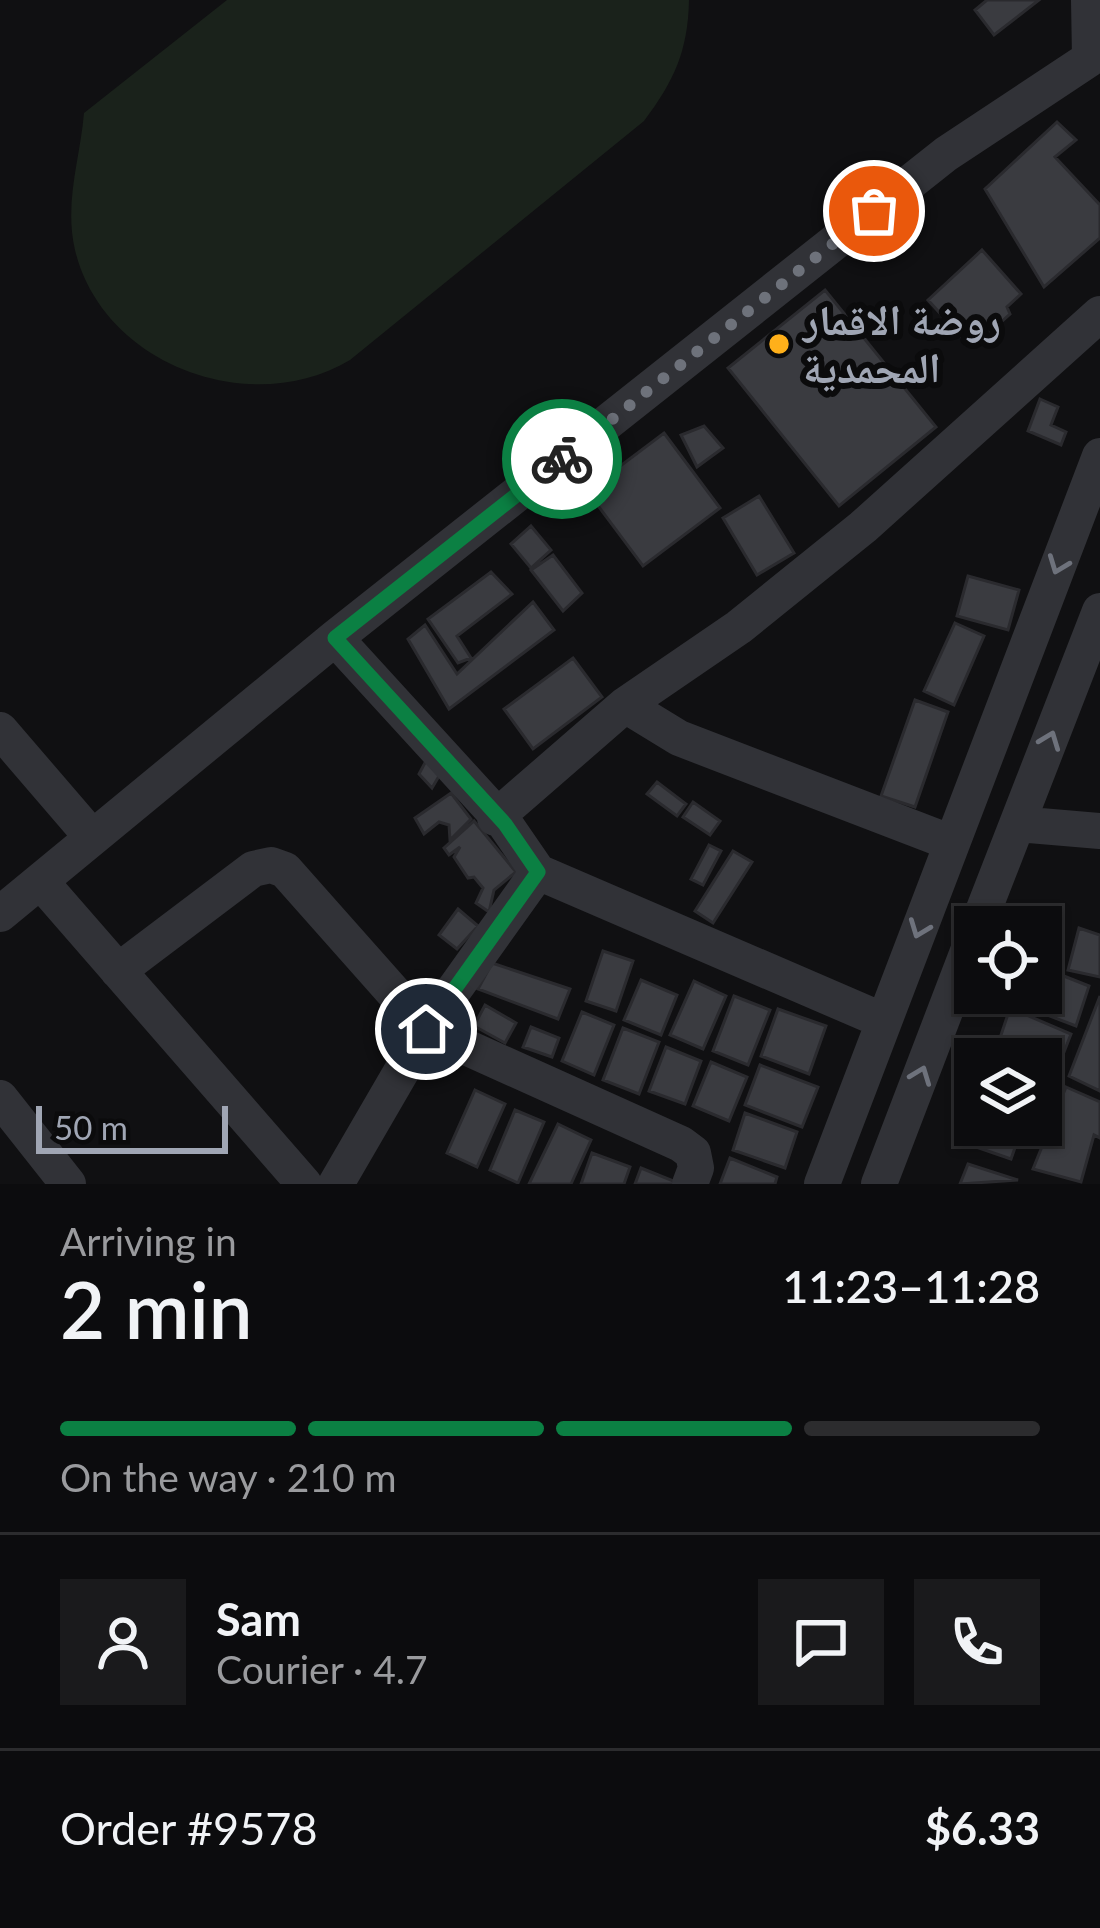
<!DOCTYPE html>
<html lang="en">
<head>
<meta charset="utf-8">
<style>
  :root { --surface:#0c0c0e; --page:#1a1a1c; --text:#f1f3f6; --muted:#9a9b9e; --line:#2c2c2e; --accent:#0b8043 }
  body { margin:0; font-family:Lato,"Noto Naskh Arabic",sans-serif; background:var(--page); color:var(--text); height:100vh; display:flex; flex-direction:column; font-size:45px; white-space:nowrap }
  * { box-sizing:border-box; margin:0 }
  p { font-size:39px; color:var(--muted) }
  .icon { flex:none; width:66px; height:66px; fill:none; stroke:currentColor; stroke-width:2; stroke-linecap:round; stroke-linejoin:round }
  .map { position:relative; height:1184px; overflow:hidden }
  .side { display:flex; flex-direction:column; background:var(--surface); flex:1 }
  .side>* { flex:none }
  .controls { position:absolute; left:954px; top:906px; display:grid; gap:24px }
  .controls a { display:grid; place-items:center; width:108px; height:108px; border-radius:0px; background:var(--surface); box-shadow:0 3px 9px #0004,0 0 0 3px var(--line); font-size:60px }
  .scale { position:absolute; left:36px; bottom:30px; width:192px; box-sizing:border-box; padding-left:12px; border:6px solid #a0a6b4; border-top:0; font-size:33px; line-height:42px; white-space:nowrap; color:#a0a6b4; -webkit-text-stroke:9px #0b0b0c; paint-order:stroke }
  .pin { position:absolute; display:grid; place-items:center; width:102px; height:102px; color:#fff; margin:-51px; border:6px solid #fff; border-radius:50%; box-shadow:0 3px 12px #0007 }
  .courier { position:absolute; display:grid; place-items:center; width:120px; height:120px; margin:-60px; border:9px solid #0b8043; border-radius:50%; background:#fff; color:#222; box-shadow:0 3px 15px #0007 }
  .headline em { font-style:normal; font-weight:600 }
  .headline div { display:flex; flex-direction:column-reverse }
  .headline { display:flex; align-items:center; justify-content:space-between; height:204px; padding:0 60px }
  h1 { font-size:78px; font-weight:600; line-height:90px }
  .bar { display:grid; grid-template-columns:repeat(4,1fr); gap:18px 12px; align-content:center; height:144px; padding:0 60px }
  .bar i { height:15px; border-radius:9px; background:var(--line) }
  .bar .selected { background:var(--accent) }
  .bar p { grid-column:span 4 }
  .line { display:flex; align-items:center; gap:30px; padding:0 60px; border-top:3px solid var(--line) }
  .line div { flex:1 }
  .round { display:grid; place-items:center; flex:none; width:126px; height:126px; border-radius:0px; background:var(--page) }
  .map>svg:first-child { display:block }
  .green { fill:#1a221b }
  .building { fill:#3a3b40; stroke:#2a2a2e; stroke-width:3 }
  .lines { fill:none; stroke-linecap:round; stroke-linejoin:round }
  .minor { stroke:#313237; stroke-width:36 }
  .oneway { stroke:#6e727c }
  .done { stroke:#6e727b; stroke-width:12; stroke-dasharray:0 21.6 }
  .route { stroke:#0b8043; stroke-width:15 }
  .poi-dot { fill:#ffb01a; stroke:#0b0b0c; stroke-width:4.5 }
  .labels { text-anchor:middle; stroke-width:12; stroke-linejoin:round; paint-order:stroke }
  .poi-label { font-size:42px; font-weight:bold; fill:#a0a6b4; stroke:#0b0b0c; text-anchor:start }
</style>
</head>
<body>
<div class="map">
<svg width="1100" height="1184" viewBox="0 0 1100 1184">
  <rect width="100%" height="100%" fill="#101012"/>
  <path class="green" d="M227,0H689C688,51 674,81 644,121L350,360C252,419 103,366 75,250C64,202 80,160 84,113Z"/>
  <path class="building" d="M987,0H1039L994,35L975,10Z
    M1057,122L1076,140L1055,157L1100,205V238L1044,287L985,189Z
    M982,250L1021,294L1007,307L1010,314L982,339L976,333L966,342L928,300Z
    M825,290L936,427L839,506L728,368Z
    M1040,399L1058,407L1051,425L1066,432L1061,445L1028,431Z
    M704,426L723,448L697,467L681,435Z
    M664,433L720,508L643,566L587,491Z
    M759,496L794,553L757,575L723,518Z
    M531,526L551,550L531,568L511,544Z
    M553,555L582,593L563,611L531,570Z
    M491,572L512,594L457,636L471,658L458,663L428,619Z
    M968,576L1019,590L1008,630L957,616Z
    M533,602L554,630L449,709L408,639L425,625L457,674Z
    M955,623L984,636L954,705L924,691Z
    M573,658L602,697L533,749L504,709Z
    M915,700L948,712L915,807L881,796Z
    M428,757L442,771L432,788L419,774Z
    M657,782L686,804L677,816L647,794Z
    M451,793L471,819L450,840L449,825L439,822L424,834L415,818Z
    M693,802L720,821L710,835L683,817Z
    M474,821L516,872L494,890L489,912L476,903L483,888L474,877L468,878L454,857L460,847L449,855L444,848Z
    M709,845L721,851L703,885L691,879Z
    M733,851L752,862L713,923L695,911Z
    M458,909L478,926L457,949L439,935Z
    M1079,928L1100,935V977L1068,970Z
    M603,951L633,961L616,1011L586,1001Z
    M492,963L570,989L558,1019L478,989Z
    M1041,967L1089,986L1076,1026L1013,1002L1018,993H1041Z
    M641,980L677,995L661,1035L624,1020Z
    M694,981L726,996L703,1049L670,1035Z
    M734,996L770,1010L748,1065L713,1051Z
    M1100,996V1091L1069,1076Z
    M485,1005L516,1023L505,1043L474,1026Z
    M1010,1008L1071,1034L1057,1070L1041,1064V1059L997,1047Z
    M778,1009L826,1026L809,1074L761,1056Z
    M582,1012L614,1025L594,1075L562,1061Z
    M531,1027L559,1038L552,1057L523,1047Z
    M623,1028L659,1042L639,1094L603,1080Z
    M666,1047L701,1061L685,1104L649,1091Z
    M968,1049L992,1059H975V1125H1023L1011,1159L953,1139L971,1092L953,1084Z
    M711,1062L747,1077L729,1121L693,1106Z
    M760,1065L818,1087L802,1127L745,1105Z
    M1066,1087L1100,1102V1138L1094,1135L1081,1182L1033,1169Z
    M475,1090L505,1104L477,1167L447,1153Z
    M515,1110L544,1122L518,1183L490,1170Z
    M745,1113L797,1132L785,1168L733,1150Z
    M558,1124L591,1140L571,1184H529Z
    M592,1153L630,1167L624,1184H581Z
    M730,1158L777,1177L775,1184H720Z
    M968,1164L1018,1180L960,1184Z
    M641,1168L676,1182L675,1184H635Z"/>
  <g class="lines">
    <path class="minor" d="M1089,0L1090,58
      M335,638L505,824L538,872L884,1021
      M625,705L679,738L952,843
      M0,730L92,837
      M495,818L625,705L739,627L863,527L1100,314
      M1017,824L1100,831
      M41,882L304,1184
      M0,914L335,638L946,154L1100,52
      M977,927L1100,611
      M118,971L253,869L271,865L285,870L426,1029L681,1144L693,1153L696,1168L690,1184
      M0,1098L68,1184
      M336,1184L426,1029L538,872
      M822,1184L1100,456
      M879,1184L975,933"/>
  </g>
  <defs><path id="oneway-chevron" d="M-2-3.5L2.5 0L-2 3.5" fill="none" stroke-width="1.6" stroke-linecap="round" stroke-linejoin="round" transform="scale(3)"/></defs>
  <g class="oneway">
    <use href="#oneway-chevron" transform="translate(1058 565) rotate(111)"/>
    <use href="#oneway-chevron" transform="translate(1050 740) rotate(-69)"/>
    <use href="#oneway-chevron" transform="translate(919 929) rotate(111)"/>
    <use href="#oneway-chevron" transform="translate(921 1075) rotate(-69)"/>
  </g>
  <g class="lines">
    <path class="done" d="M562,459L874,211"/>
    <path class="route" d="M426,1029L538,872L505,824L335,638L562,459"/>
  </g>
  <circle class="poi-dot" cx="779" cy="344" r="12"/>
  <g class="labels">
    <g class="poi-label">
      <text x="803" y="335">روضة الاقمار<tspan x="803" dy="48">المحمدية</tspan></text>
    </g>
  </g>
</svg>
<div class="controls">
<a><svg class="icon" aria-label="locate" viewBox="0 0 24 24"><circle cx="12" cy="12" r="6"/><path d="M12 2v4M12 18v4M2 12h4M18 12h4"/></svg></a>
<a><svg class="icon" aria-label="layers" viewBox="0 0 24 24"><path d="M12 4l9 5-9 5-9-5zM3 14l9 5 9-5"/></svg></a>
</div>
<div class="scale">50 m</div>
<div class="pin" style="left:874px;top:211px;background:#ea580c"><svg class="icon" aria-label="bag" viewBox="0 0 24 24"><path d="M5 8h14l-1 12H6zM9 8a3 3 0 0 1 6 0"/></svg></div>
<div class="pin" style="left:426px;top:1029px;background:#1f2937"><svg class="icon" aria-label="home" viewBox="0 0 24 24"><path d="M3 11l9-7 9 7M6 9v11h12V9"/></svg></div>
<div class="courier" style="left:562px;top:459px"><svg class="icon" aria-label="bike" viewBox="0 0 24 24"><circle cx="6" cy="16" r="4"/><circle cx="18" cy="16" r="4"/><path d="M6 16l4-8h5l3 8M10 8l3 8H6M13 5h3"/></svg></div>
</div>
<section class="side">
<div class="headline"><div><h1>2 min</h1><p>Arriving in</p></div><em>11:23–11:28</em></div>
<div class="bar"><i class="selected"></i><i class="selected"></i><i class="selected"></i><i></i><p>On the way · 210 m</p></div>
<div class="line" style="height:216px"><a class="round"><svg class="icon" aria-label="person" viewBox="0 0 24 24"><circle cx="12" cy="8" r="4"/><path d="M4 21q1-7 8-7t8 7"/></svg></a><div><b>Sam</b><p>Courier · 4.7</p></div><a class="round"><svg class="icon" aria-label="chat" viewBox="0 0 24 24"><path d="M4 5h16v11H9l-5 4z"/></svg></a><a class="round"><svg class="icon" aria-label="phone" viewBox="0 0 24 24"><path d="M5 4h4l2 5-3 2q2 4 5 5l2-3 5 2v4C11 20 4 13 5 4z"/></svg></a></div>
<div class="line" style="height:156px"><div>Order #9578</div><b>$6.33</b></div>
</section>
</body>
</html>
